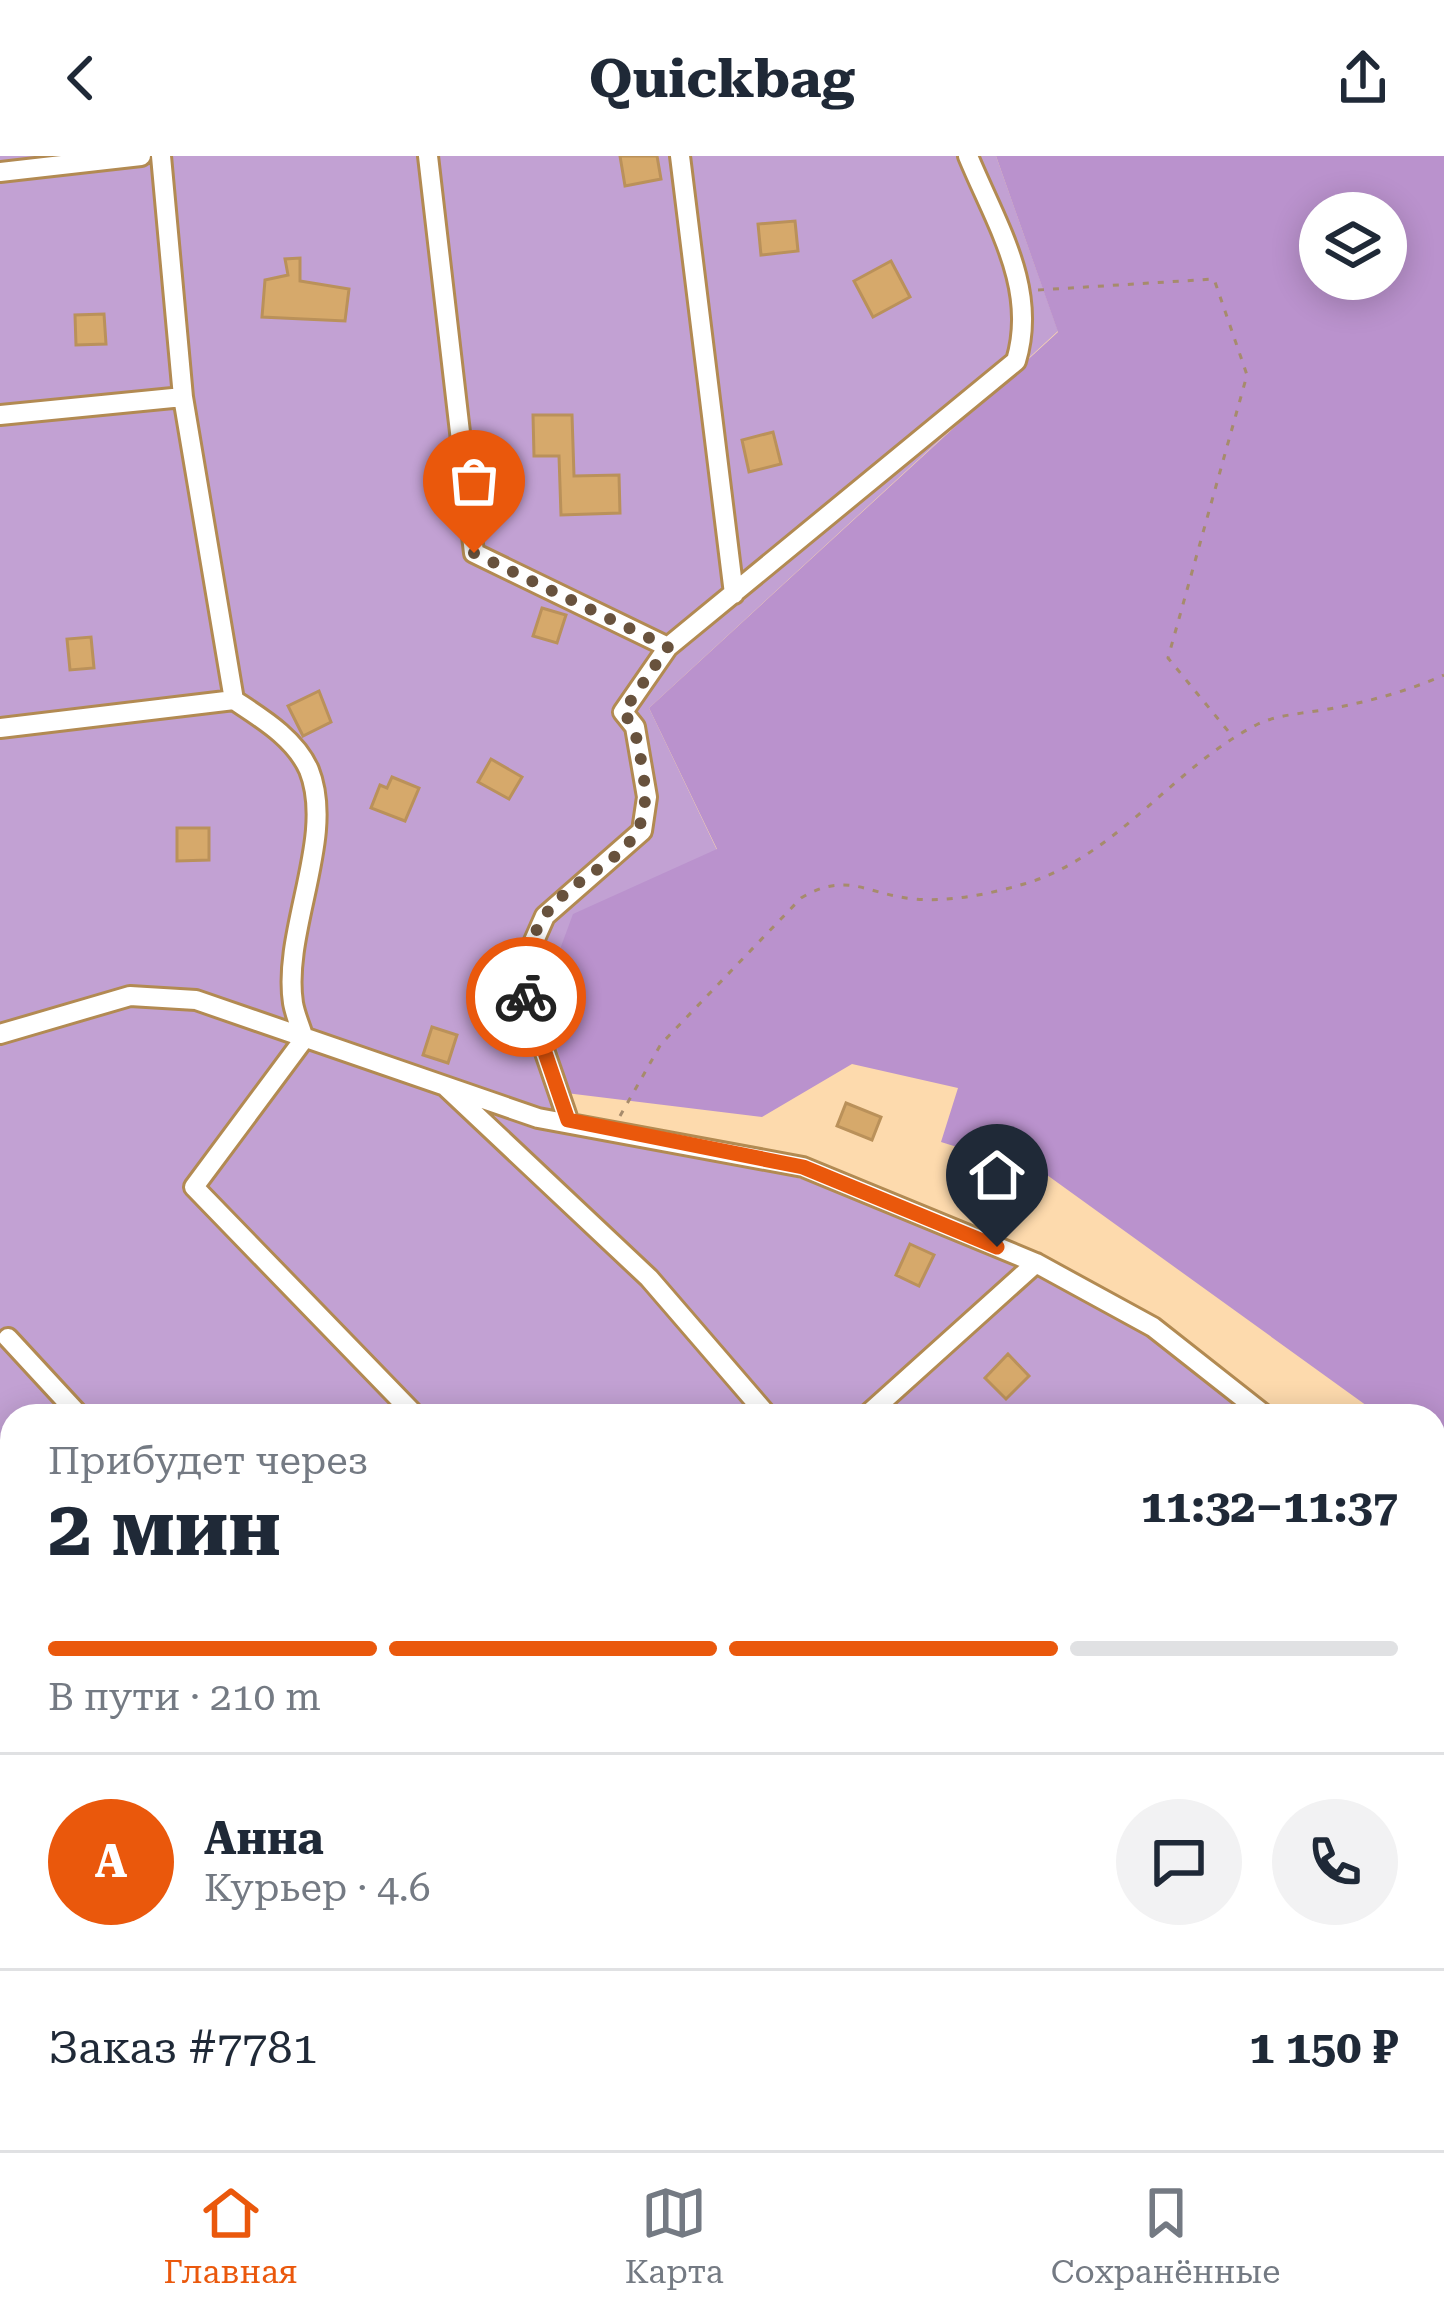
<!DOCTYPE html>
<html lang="ru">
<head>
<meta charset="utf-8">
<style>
  :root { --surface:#fff; --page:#f2f2f3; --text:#1f2937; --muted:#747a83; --line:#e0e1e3; --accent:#ea580c }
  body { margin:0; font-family:"Roboto Serif",serif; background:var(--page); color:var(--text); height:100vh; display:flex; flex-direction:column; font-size:45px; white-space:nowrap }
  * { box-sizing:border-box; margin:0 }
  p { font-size:39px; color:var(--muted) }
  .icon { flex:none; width:66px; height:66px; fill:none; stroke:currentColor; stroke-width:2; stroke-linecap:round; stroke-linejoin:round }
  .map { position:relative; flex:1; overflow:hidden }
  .panel { position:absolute; left:0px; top:1248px; width:1446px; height:747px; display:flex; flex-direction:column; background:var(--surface); border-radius:36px 36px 0 0; box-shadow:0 6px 30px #0003 }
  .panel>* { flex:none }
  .fabs { position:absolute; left:1299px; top:36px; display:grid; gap:24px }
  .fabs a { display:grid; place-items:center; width:108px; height:108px; border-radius:50%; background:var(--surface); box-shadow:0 6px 30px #0003; font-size:60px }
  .pin { position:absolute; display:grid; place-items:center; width:102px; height:102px; color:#fff; margin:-123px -51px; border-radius:50% 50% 50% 0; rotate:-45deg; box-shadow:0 0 12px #0007 }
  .pin .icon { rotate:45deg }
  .courier { position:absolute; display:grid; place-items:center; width:120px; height:120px; margin:-60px; border:9px solid #ea580c; border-radius:50%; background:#fff; color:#222; box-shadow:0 3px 15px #0007 }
  .summary em { font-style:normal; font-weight:700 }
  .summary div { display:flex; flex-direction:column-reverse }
  .summary { display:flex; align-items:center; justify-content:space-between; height:204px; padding:0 48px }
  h1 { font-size:78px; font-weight:700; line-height:90px }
  .bar { display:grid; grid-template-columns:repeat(4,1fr); gap:18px 12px; align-content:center; height:144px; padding:0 48px }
  .bar i { height:15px; border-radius:9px; background:var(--line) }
  .bar .on { background:var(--accent) }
  .bar p { grid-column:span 4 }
  .line { display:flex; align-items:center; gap:30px; padding:0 48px; border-top:3px solid var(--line) }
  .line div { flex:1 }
  .round { display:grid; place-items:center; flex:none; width:126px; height:126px; border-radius:63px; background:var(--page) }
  header { display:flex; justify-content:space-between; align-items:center; height:156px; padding:0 48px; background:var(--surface); font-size:54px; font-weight:700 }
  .menu { display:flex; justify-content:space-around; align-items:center; height:168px; border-top:3px solid var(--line); background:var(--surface); font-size:33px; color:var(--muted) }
  .menu a { display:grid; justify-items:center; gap:6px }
  .menu .on { color:var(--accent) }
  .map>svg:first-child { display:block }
  .green { fill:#c2a1d3 }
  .forest { fill:#ba92cd; fill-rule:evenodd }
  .building { fill:#d6a96b; stroke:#ba915a; stroke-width:3 }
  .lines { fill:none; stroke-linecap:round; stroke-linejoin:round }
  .minor-casing { stroke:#b28a52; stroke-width:24 }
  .path { stroke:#a68b6c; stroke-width:3; stroke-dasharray:6 9; stroke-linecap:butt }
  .minor { stroke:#fff; stroke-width:18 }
  .done { stroke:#68523d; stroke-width:12; stroke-dasharray:0 21.6 }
  .route { stroke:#ea580c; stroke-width:15 }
</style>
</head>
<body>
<header><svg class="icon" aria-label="back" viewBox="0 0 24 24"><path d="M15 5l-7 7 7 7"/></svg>Quickbag<svg class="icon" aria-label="share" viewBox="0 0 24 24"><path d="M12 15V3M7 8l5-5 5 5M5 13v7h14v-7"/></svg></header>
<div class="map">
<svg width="1444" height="1994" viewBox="0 0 1444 1994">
  <rect width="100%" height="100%" fill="#fddaad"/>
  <path class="green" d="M0,0H996L1058,175L649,552L717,694L566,937L568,966C769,1010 984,1061 1157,1180C1191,1204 1224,1234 1257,1260H12V1983H690L692,1994H0Z
    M1434,1897H1444V1994H984L980,1983H1434Z"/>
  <path class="forest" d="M996,0H1444V1306L1434,1299V1260H1381L1047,1019L941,986L958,932L852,908L762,961L566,937L546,831L573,758L717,693L649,552L1058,176ZM1320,57H1386V123H1320Z
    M1444,1710V1897H1434V1719Z
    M690,1983H980L984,1994H692Z"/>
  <path class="building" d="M620,0H657L661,23L625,30Z
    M795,65L798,95L761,99L758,68Z
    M300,102V125L349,133L345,165L262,161L265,124L288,119L285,103Z
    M891,105L910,141L873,161L854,125Z
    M104,158L106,188L76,189L75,159Z
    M533,259H572L574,320L619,319L620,357L561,359L559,300H534Z
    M773,276L781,308L749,316L742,284Z
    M542,452L566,459L557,487L533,480Z
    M91,481L94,512L70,514L67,483Z
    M319,535L331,566L303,580L288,550Z
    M491,603L522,621L509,643L478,626Z
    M392,621L419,632L405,665L371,652L380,629L387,632Z
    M177,672H209V704L177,705Z
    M432,871L457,879L448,907L423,899Z
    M846,947L881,961L872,984L837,970Z
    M910,1088L934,1099L919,1130L896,1119Z
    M1008,1198L1029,1220L1006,1243L985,1222Z"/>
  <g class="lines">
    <g class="minor-casing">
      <path id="minor" d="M161,0L183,241L234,544C261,562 295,582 309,614C336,681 282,775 293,847C295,859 301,872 304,883L194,1031L416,1260
        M428,0L474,397L668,491
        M680,0L734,438
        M0,16L141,0
        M0,259L183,241
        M0,572L234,544
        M0,878L130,840L196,844L538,962L803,1011L1036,1107L1153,1171L1266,1260
        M445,930L649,1122L768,1260
        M568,964L526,841L530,794L545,760L642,675L647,641L635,571L623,556L668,491L1016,205C1038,132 996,68 968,0
        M8,1182L80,1260
        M866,1260L1036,1107
        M1434,1409L1444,1419
        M1434,1458L1444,1448
        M0,1565L12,1578
        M0,1911L12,1923
        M69,1983L80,1994
        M127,1994L128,1983
        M319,1994L320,1983"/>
    </g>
    <path class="path" d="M1038,134L1214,123L1247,219L1168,502L1233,581
      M620,960L661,888L801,742C848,714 867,739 915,743C950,746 990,738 1024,728C1117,701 1174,610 1258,568C1281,557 1314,557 1339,551C1375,544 1410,534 1444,519"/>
    <use href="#minor" class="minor"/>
  </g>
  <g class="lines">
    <path class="done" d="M474,397L668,491L623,556C638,575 639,593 643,617C658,705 587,703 545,759C528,782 528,814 526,841"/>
    <path class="route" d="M526,841L568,964L803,1011L997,1091"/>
  </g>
</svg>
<div class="fabs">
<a><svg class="icon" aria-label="layers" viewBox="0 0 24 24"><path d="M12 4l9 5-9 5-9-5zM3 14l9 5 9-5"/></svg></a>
</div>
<div class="pin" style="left:474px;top:397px;background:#ea580c"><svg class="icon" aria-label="bag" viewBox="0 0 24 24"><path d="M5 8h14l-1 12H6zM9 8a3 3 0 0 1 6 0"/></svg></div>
<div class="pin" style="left:997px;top:1091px;background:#1f2937"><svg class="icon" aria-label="home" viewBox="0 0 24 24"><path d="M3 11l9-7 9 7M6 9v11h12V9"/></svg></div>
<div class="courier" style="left:526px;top:841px"><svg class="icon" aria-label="bike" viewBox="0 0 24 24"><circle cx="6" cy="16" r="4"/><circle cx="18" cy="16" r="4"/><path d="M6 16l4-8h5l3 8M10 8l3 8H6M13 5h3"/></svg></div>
<section class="panel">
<div class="summary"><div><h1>2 мин</h1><p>Прибудет через</p></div><em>11:32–11:37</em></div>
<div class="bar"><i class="on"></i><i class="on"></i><i class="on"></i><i></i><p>В пути · 210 m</p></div>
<div class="line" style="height:216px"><b class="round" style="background:var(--accent);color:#fff">А</b><div><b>Анна</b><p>Курьер · 4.6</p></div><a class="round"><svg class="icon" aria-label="chat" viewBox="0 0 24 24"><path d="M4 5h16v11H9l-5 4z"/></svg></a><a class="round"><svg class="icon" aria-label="phone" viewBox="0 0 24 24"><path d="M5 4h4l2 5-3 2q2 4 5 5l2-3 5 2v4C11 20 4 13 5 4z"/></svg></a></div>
<div class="line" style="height:156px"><div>Заказ #7781</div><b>1 150 ₽</b></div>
</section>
</div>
<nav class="menu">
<a class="on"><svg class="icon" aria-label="home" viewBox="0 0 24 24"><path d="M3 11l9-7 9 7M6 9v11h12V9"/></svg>Главная</a>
<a><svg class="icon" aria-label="map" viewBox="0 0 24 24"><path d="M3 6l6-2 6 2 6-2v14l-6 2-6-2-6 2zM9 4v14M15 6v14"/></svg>Карта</a>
<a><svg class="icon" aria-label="saved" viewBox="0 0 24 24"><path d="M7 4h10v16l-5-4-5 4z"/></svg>Сохранённые</a>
</nav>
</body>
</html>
